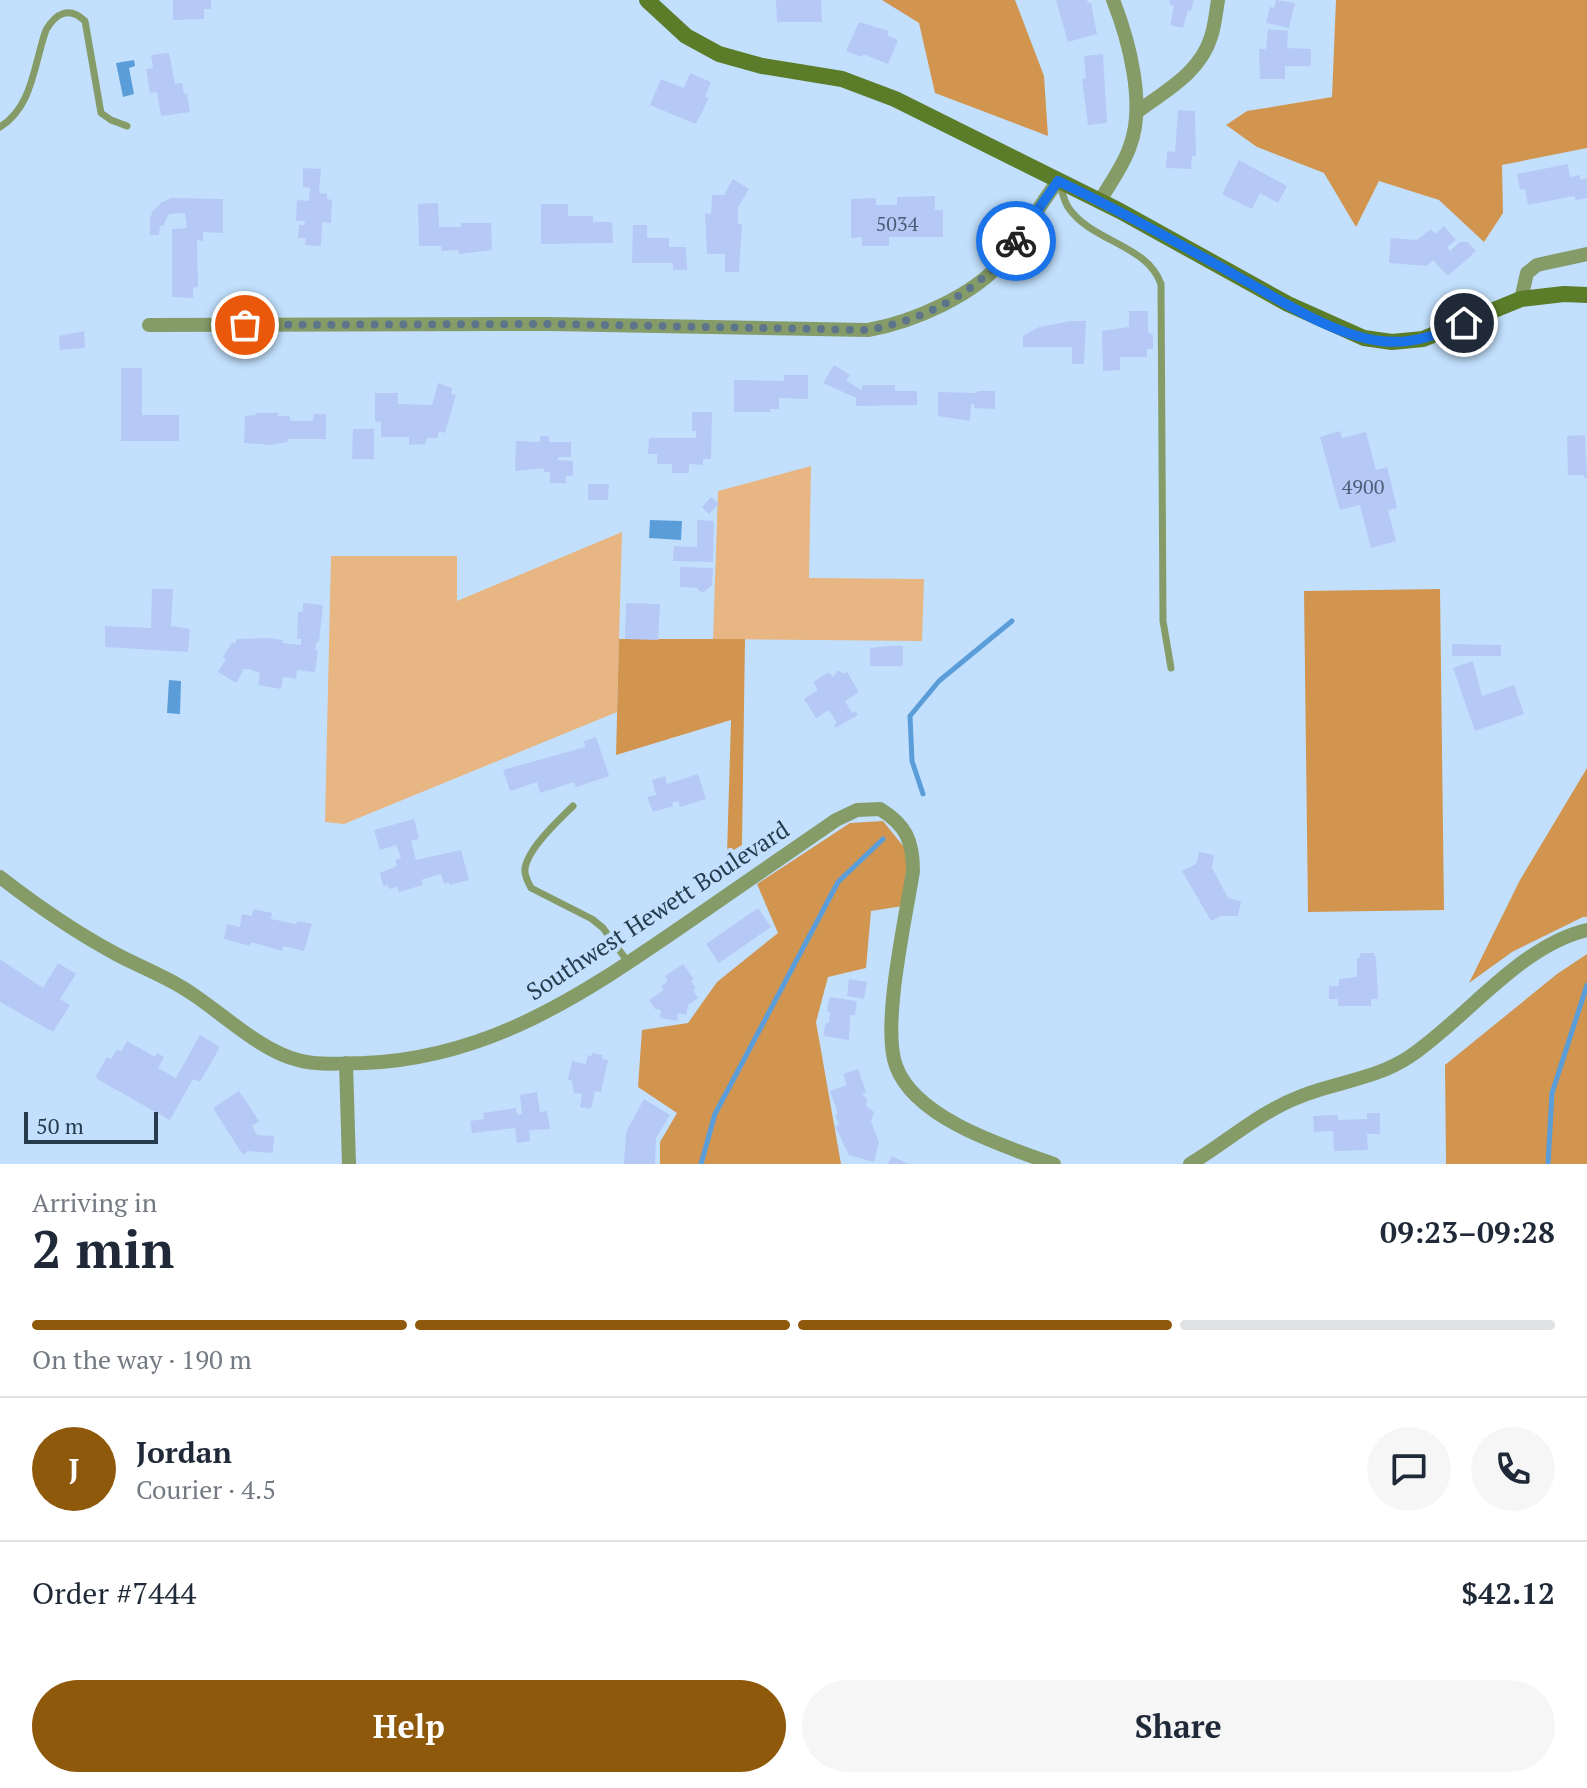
<!DOCTYPE html>
<html lang="en">
<head>
<meta charset="utf-8">
<style>
  :root { --surface:#fff; --page:#f6f6f7; --text:#1f2937; --muted:#747a83; --line:#e0e1e3; --accent:#8f590c }
  body { margin:0; font-family:"PT Serif",serif; background:var(--page); color:var(--text); height:100vh; display:flex; flex-direction:column; font-size:30px; white-space:nowrap }
  * { box-sizing:border-box; margin:0 }
  p { font-size:26px; color:var(--muted) }
  .icon { flex:none; width:44px; height:44px; fill:none; stroke:currentColor; stroke-width:2; stroke-linecap:round; stroke-linejoin:round }
  .map { position:relative; height:1164px; overflow:hidden }
  .side { display:flex; flex-direction:column; background:var(--surface); flex:1 }
  .side>* { flex:none }
  .scale { position:absolute; left:24px; bottom:20px; width:134px; box-sizing:border-box; padding-left:8px; border:4px solid #273b4e; border-top:0; font-size:22px; line-height:28px; white-space:nowrap; color:#273b4e; -webkit-text-stroke:6px #c2e0fd; paint-order:stroke }
  .pin { position:absolute; display:grid; place-items:center; width:68px; height:68px; color:#fff; margin:-34px; border:4px solid #fff; border-radius:50%; box-shadow:0 2px 8px #0007 }
  .courier { position:absolute; display:grid; place-items:center; width:80px; height:80px; margin:-40px; border:6px solid #1a73e8; border-radius:50%; background:#fff; color:#222; box-shadow:0 2px 10px #0007 }
  .headline em { font-style:normal; font-weight:700 }
  .headline div { display:flex; flex-direction:column-reverse }
  .headline { display:flex; align-items:center; justify-content:space-between; height:136px; padding:0 32px }
  h1 { font-size:52px; font-weight:700; line-height:60px }
  .bar { display:grid; grid-template-columns:repeat(4,1fr); gap:12px 8px; align-content:center; height:96px; padding:0 32px }
  .bar i { height:10px; border-radius:6px; background:var(--line) }
  .bar .selected { background:var(--accent) }
  .bar p { grid-column:span 4 }
  .line { display:flex; align-items:center; gap:20px; padding:0 32px; border-top:2px solid var(--line) }
  .line div { flex:1 }
  .round { display:grid; place-items:center; flex:none; width:84px; height:84px; border-radius:42px; background:var(--page) }
  .button { display:flex; gap:16px; margin-top:auto; padding:16px 32px }
  .button a { flex:1; height:92px; border-radius:48px; background:var(--accent); color:#fff; font-size:32px; font-weight:700; line-height:92px; text-align:center }
  .button a+a { background:var(--page); color:var(--text) }
  .map>svg:first-child { display:block }
  .green { fill:#e7b682 }
  .forest { fill:#d19550 }
  .water { fill:#5b9dd9 }
  .lines { fill:none; stroke-linecap:round; stroke-linejoin:round }
  .stream { stroke:#5b9dd9; stroke-width:5 }
  .building { fill:#b6c8f5 }
  .service { stroke:#859c68; stroke-width:7 }
  .minor { stroke:#859c68; stroke-width:14 }
  .secondary { stroke:#5b7c28; stroke-width:16 }
  .done { stroke:#5d758b; stroke-width:8; stroke-dasharray:0 14.4 }
  .route { stroke:#1a73e8; stroke-width:10 }
  .labels { text-anchor:middle; stroke-width:8; stroke-linejoin:round; paint-order:stroke }
  .number-label { font-size:20px; fill:#4b5e78 }
  .street-label { font-size:24px; fill:#273b4e; stroke:#c2e0fd }
</style>
</head>
<body>
<div class="map">
<svg width="1587" height="1164" viewBox="0 0 1587 1164">
  <rect width="100%" height="100%" fill="#c2e0fd"/>
  <path class="green" d="M811,466L809,578L924,579L922,641L713,639L718,491Z
    M622,532L617,712L344,824L325,822L331,556H457V601Z"/>
  <path class="forest" d="M882,0H1015L1044,76L1048,136L935,93L919,23Z
    M1336,0H1587V148L1502,165L1503,213L1484,242L1439,200L1379,181L1356,227L1324,173L1257,147L1226,125L1247,111L1332,97Z
    M1440,589L1444,910L1308,912L1304,591Z
    M619,639H745L742,845L727,854L731,720L616,755Z
    M1587,768V917H1583L1512,952L1469,983L1520,880Z
    M883,821L908,852L903,906L871,911L866,968L828,977L816,1022L841,1164H660V1142L677,1113L638,1087L642,1030L688,1023L717,982L778,933L757,884L850,823Z
    M1587,954V1164H1446L1445,1065L1557,974Z"/>
  <path class="water" d="M134,60L135,66L129,68L134,94L123,97L116,63Z
    M650,520L682,521L681,540L649,538Z
    M169,680L181,681L180,714L167,713Z"/>
  <g class="lines">
    <path class="stream" d="M923,794L912,761L910,716L939,681L1012,621
      M701,1164L715,1114L838,882L883,839
      M1548,1164L1552,1093L1587,985"/>
  </g>
  <path class="building" d="M173,0H211V9H204V19L173,20Z
    M776,0H821L822,22H777Z
    M1056,0H1087L1088,3H1091L1097,34L1068,42Z
    M1170,0H1194L1191,11L1188,10L1183,28L1170,25L1174,6L1169,4Z
    M1276,0L1295,3L1289,28L1266,23L1270,7L1274,8Z
    M859,22L889,31L887,35L898,40L888,64L863,54L862,57L846,51Z
    M1268,29L1288,31L1287,48L1311,49V66H1285V79H1260L1259,49H1266Z
    M169,53L175,84L182,83L184,94L187,93L190,112L161,116L157,92L150,93L146,69L153,68L151,55Z
    M1103,54L1107,123L1088,125L1082,79L1086,78L1084,56Z
    M690,73L711,82L705,97L709,98L696,124L650,105L661,79L684,88Z
    M1178,110L1195,111L1196,156H1192L1191,169L1166,168L1167,151L1175,152Z
    M1239,160L1287,186L1278,203L1260,193L1252,209L1222,194Z
    M1568,164L1570,177L1580,175V180L1587,178V198L1576,200L1574,196L1528,205L1525,189L1520,190L1517,174Z
    M303,168L321,169L319,193L327,194V199L332,200L331,223L322,222L321,246L305,245L306,238H298L299,225H304L305,221H296L297,200L309,201L310,188L303,187Z
    M733,179L749,189L738,207V224H742L739,272H725V254H707L705,213L711,214L712,195H724Z
    M935,196V210H943V237H889V246H862V237L851,238V199L876,198V205H897V197Z
    M171,198L223,199V233L203,232V241L197,240L198,287L193,288V298L172,297V229L187,228L185,213L169,214L163,226H160L159,235H150V218L153,211L161,203Z
    M438,203L439,227H461V223H491L492,250L459,254V250L442,251L441,246H419L418,204Z
    M541,204H568V216H593V222H612L613,243L541,244Z
    M633,225H647V238H669V247H686L687,270H673V263H632Z
    M1444,226L1456,240L1447,247L1450,251L1460,242H1468L1476,251L1448,276L1433,260L1427,266L1389,263L1391,238L1417,240L1431,229L1435,234Z
    M1129,311H1148V332L1153,335V349H1147V357H1120V370L1103,371L1102,331L1129,327Z
    M1071,321H1086L1084,364H1072V347H1023V336L1039,327Z
    M84,331L85,348L60,350L59,336Z
    M834,365L850,375L846,380L861,390L863,385H895V391H917V405L856,406V398L823,383Z
    M121,368H142V415H179V441H121Z
    M784,375H808V399L779,398V409H770V412H734V380L784,381Z
    M438,383L452,388L451,394L456,395L445,433L439,431L437,438H427L425,444L409,445V437H381V422L375,421V393H398V404L432,405Z
    M978,391H995V409L974,408V404H971L970,421L938,416V392L976,393Z
    M692,412H712L711,459H703V465L689,464V473H672V464H657V454H648L649,438H696V431H692Z
    M256,413H278V416H289L291,421H313L314,414H326V439H287L288,442L271,445L244,443L245,416L256,415Z
    M353,429H374V459H352Z
    M1340,431L1342,438L1366,432L1376,470L1387,467L1397,508L1388,510L1396,541L1371,548L1360,505L1340,510L1320,437Z
    M1585,435L1587,478H1584V475H1568L1567,436Z
    M540,436H549V442H571V457H558V460L573,461V476H566V483H550V472H544V468L515,471L516,441L540,442Z
    M588,484H609L608,500H588Z
    M711,497L719,504L709,514L702,507Z
    M697,520L714,521L713,562L673,561L674,546L697,547Z
    M680,567L713,568L712,585L704,592L698,591V588L680,587Z
    M152,589H173L171,626L190,629L188,652L105,647V626L151,628Z
    M303,603L323,605L319,642L317,641L315,650L318,651L315,672L297,670L296,679L283,677L281,689L258,685L260,673L248,669H244L236,683L218,672L226,659L223,657L232,642L235,644L237,639L269,638L283,640L282,643L301,645V639H297L298,612H303Z
    M626,603L660,604L658,640L625,639Z
    M1452,644L1501,645V656H1452Z
    M889,646H903V666H870V648Z
    M1473,661L1482,696L1514,685L1524,714L1475,731L1453,668Z
    M838,670L844,674L847,672L859,692L845,701L852,713L855,711L858,715L835,728L834,725L837,723L829,710L816,718L804,699L818,690L813,682L829,672L833,677Z
    M596,737L609,776L576,787L574,782L540,793L537,782L510,791L503,770L585,747L584,741Z
    M698,774L706,799L680,807L678,801L672,803L673,806L653,812L647,797L656,795L652,780L665,776L667,784Z
    M414,819L419,839L411,841L416,860L461,850L469,880L449,885V882L444,884L441,874L421,880L423,885L399,892L397,887L389,889L388,885L383,886L380,873L397,866L395,860L401,858L396,845L380,850L374,830Z
    M1199,852L1214,855L1212,868L1228,898L1241,901L1238,916H1221L1211,921L1182,871L1196,864Z
    M758,908L771,927L719,963L706,944Z
    M253,909L272,913L271,919L296,924L297,921L312,924L304,951L283,946L282,951L251,942L250,946L224,939L227,924L240,927L242,914L252,916Z
    M1360,953H1374L1376,958L1378,999H1371V1006H1338V999H1329V986H1339V979L1357,977V958H1360Z
    M0,959L43,988L58,963L76,974L60,999L70,1005L53,1032L0,1002Z
    M683,964L694,979L691,981L696,988L693,990L698,998L688,1005L686,1015L678,1013L677,1021L660,1018L661,1010L655,1009L649,1000L664,990L661,986L668,981L665,976Z
    M849,979L867,982L864,999L847,996Z
    M829,997L857,1001L855,1015H850L849,1040L823,1036L826,1023H829L830,1012L827,1011Z
    M200,1035L220,1047L200,1082L193,1079L170,1120L97,1079L96,1076L107,1057L111,1059L117,1049L121,1052L127,1041L155,1057L157,1053L164,1057L158,1068L176,1078Z
    M592,1053L603,1055L602,1059L608,1060L601,1092L595,1091L591,1109L580,1107L582,1094L574,1093L572,1081L568,1080L572,1061L586,1064L588,1055L592,1056Z
    M858,1069L866,1092L862,1094L867,1099L866,1106L874,1112L871,1121L879,1142L874,1162L849,1155L835,1126L839,1125L835,1115L838,1114L830,1091L847,1085L843,1074Z
    M239,1091L259,1121L252,1126L257,1135L274,1136L273,1153L248,1151L243,1155L213,1108Z
    M537,1092L540,1112L547,1111L550,1129L529,1130L530,1141L517,1143L515,1128L472,1133L470,1121L484,1119L483,1113L516,1108L517,1115L522,1114L520,1095Z
    M644,1099L670,1115L656,1138L655,1164H624L626,1132Z
    M1367,1113H1380V1134H1367L1368,1150L1334,1151L1333,1131L1314,1132L1313,1116L1338,1115V1120L1367,1119Z
    M892,1156L908,1164H888Z"/>
  <g class="lines">
    <path class="service" d="M0,127C33,107 34,63 46,30C56,13 69,6 85,21L101,113L111,120L127,126
      M1059,183C1062,190 1064,201 1068,207C1091,242 1147,244 1161,284L1163,621L1171,668
      M573,806C559,820 527,849 525,869C524,875 528,882 531,888L592,919L603,928L628,962"/>
    <path class="minor" d="M1137,112C1165,91 1200,73 1211,37C1215,25 1216,12 1218,0
      M1100,201C1110,183 1124,165 1130,146C1146,105 1129,40 1113,0
      M1521,299L1527,273L1537,265L1587,254
      M149,325L550,324L868,330C913,322 976,295 1005,258C1024,233 1039,206 1058,181
      M0,877C36,905 75,932 116,954C140,967 168,977 191,993C223,1014 261,1051 298,1060C319,1066 342,1063 364,1063C489,1058 582,995 681,927C733,891 784,856 836,820L857,810L880,809C906,825 913,841 913,871C906,917 881,1026 896,1066C915,1119 1006,1147 1054,1164
      M346,1063L349,1164
      M1190,1164C1227,1142 1258,1113 1299,1097C1335,1082 1376,1079 1409,1057C1466,1019 1519,946 1587,930"/>
    <path class="secondary" d="M647,0L686,36L719,54L762,66L842,79L895,99L1120,211L1288,304L1364,338L1392,342L1423,339L1521,299L1564,294L1587,295"/>
  </g>
  <g class="lines">
    <path class="done" d="M245,325L550,324L868,330C926,320 983,290 1016,241"/>
    <path class="route" d="M1016,241L1058,181C1121,211 1182,245 1242,279C1282,301 1335,336 1381,341C1412,345 1436,335 1464,323"/>
  </g>
  <g class="labels">
    <g class="number-label">
      <text x="897" y="231">5034</text>
      <text x="1363" y="494">4900</text>
    </g>
    <g class="street-label">
      <text transform="translate(658 911) rotate(-33)" y="8">Southwest Hewett Boulevard</text>
    </g>
  </g>
</svg>
<div class="scale">50 m</div>
<div class="pin" style="left:245px;top:325px;background:#ea580c"><svg class="icon" aria-label="bag" viewBox="0 0 24 24"><path d="M5 8h14l-1 12H6zM9 8a3 3 0 0 1 6 0"/></svg></div>
<div class="pin" style="left:1464px;top:323px;background:#1f2937"><svg class="icon" aria-label="home" viewBox="0 0 24 24"><path d="M3 11l9-7 9 7M6 9v11h12V9"/></svg></div>
<div class="courier" style="left:1016px;top:241px"><svg class="icon" aria-label="bike" viewBox="0 0 24 24"><circle cx="6" cy="16" r="4"/><circle cx="18" cy="16" r="4"/><path d="M6 16l4-8h5l3 8M10 8l3 8H6M13 5h3"/></svg></div>
</div>
<section class="side">
<div class="headline"><div><h1>2 min</h1><p>Arriving in</p></div><em>09:23–09:28</em></div>
<div class="bar"><i class="selected"></i><i class="selected"></i><i class="selected"></i><i></i><p>On the way · 190 m</p></div>
<div class="line" style="height:144px"><b class="round" style="background:var(--accent);color:#fff">J</b><div><b>Jordan</b><p>Courier · 4.5</p></div><a class="round"><svg class="icon" aria-label="chat" viewBox="0 0 24 24"><path d="M4 5h16v11H9l-5 4z"/></svg></a><a class="round"><svg class="icon" aria-label="phone" viewBox="0 0 24 24"><path d="M5 4h4l2 5-3 2q2 4 5 5l2-3 5 2v4C11 20 4 13 5 4z"/></svg></a></div>
<div class="line" style="height:104px"><div>Order #7444</div><b>$42.12</b></div>
<div class="button"><a>Help</a><a>Share</a></div>
</section>
</body>
</html>
